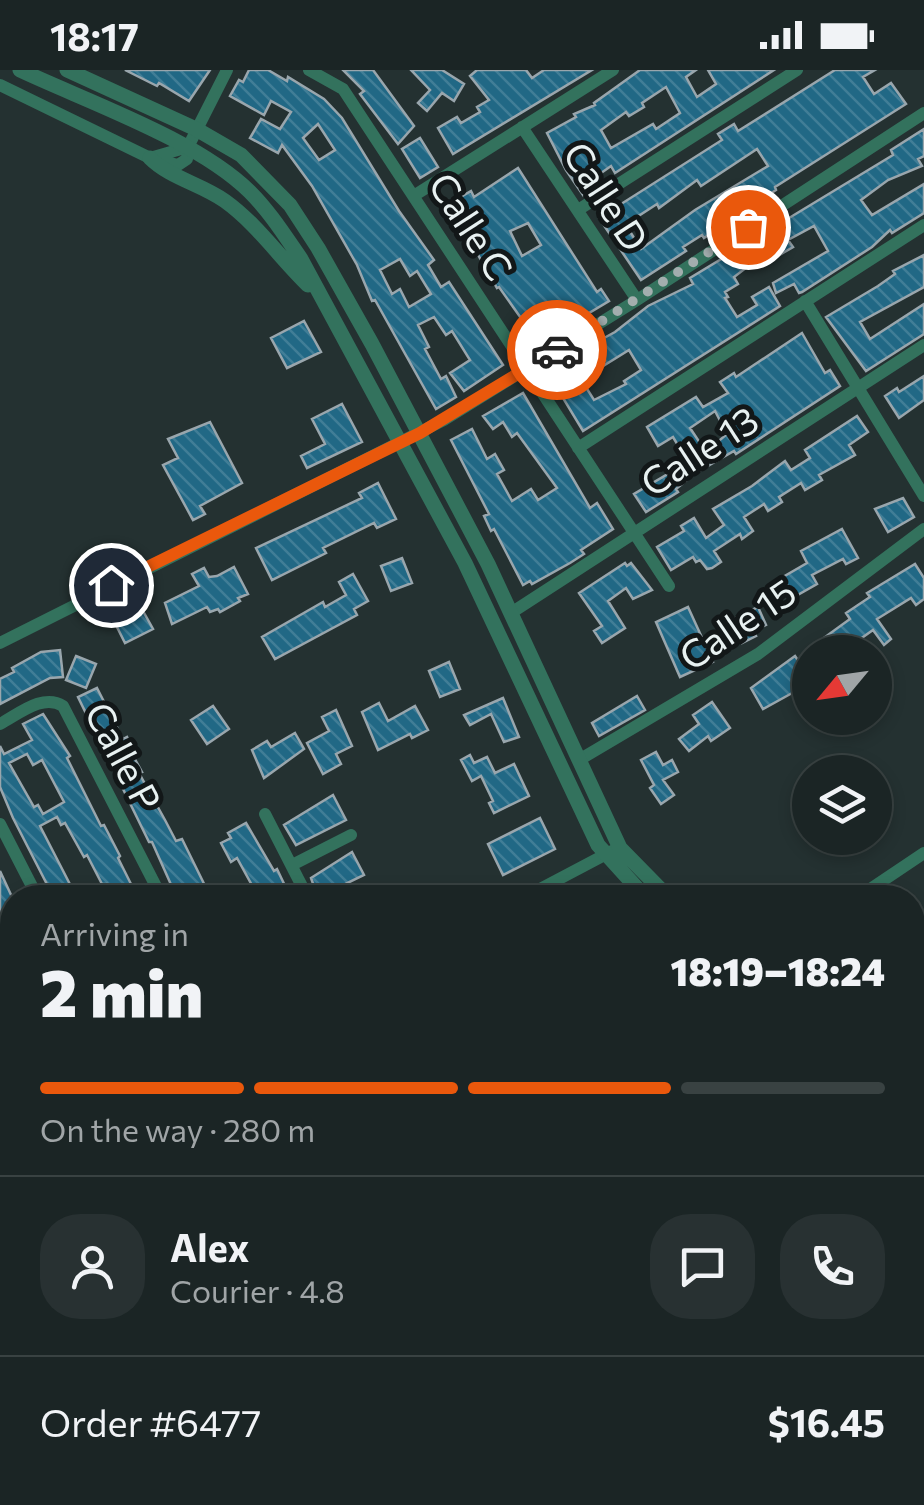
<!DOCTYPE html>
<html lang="en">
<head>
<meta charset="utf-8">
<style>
  :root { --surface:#1b2525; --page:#283132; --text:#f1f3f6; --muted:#a0a5a7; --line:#394242; --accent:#ea580c }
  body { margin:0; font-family:Commissioner,sans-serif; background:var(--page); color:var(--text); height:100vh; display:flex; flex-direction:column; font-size:38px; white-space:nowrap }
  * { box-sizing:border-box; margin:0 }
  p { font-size:32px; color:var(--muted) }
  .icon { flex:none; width:55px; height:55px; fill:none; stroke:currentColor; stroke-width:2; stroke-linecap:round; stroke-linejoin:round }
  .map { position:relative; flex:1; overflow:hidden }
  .drawer { position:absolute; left:0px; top:815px; width:925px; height:620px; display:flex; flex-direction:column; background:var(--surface); border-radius:40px 40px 0 0; box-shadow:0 5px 15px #0003,0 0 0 2px var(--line) }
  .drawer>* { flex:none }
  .needle { width:65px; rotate:241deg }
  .tools { position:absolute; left:792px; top:565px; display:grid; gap:20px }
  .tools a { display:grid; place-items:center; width:100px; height:100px; border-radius:50%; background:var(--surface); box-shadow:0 5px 15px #0003,0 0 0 2px var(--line); font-size:50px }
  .pin { position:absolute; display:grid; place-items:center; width:85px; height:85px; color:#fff; margin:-42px; border:5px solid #fff; border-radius:50%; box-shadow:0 2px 10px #0007 }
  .courier { position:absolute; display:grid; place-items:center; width:100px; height:100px; margin:-50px; border:8px solid #ea580c; border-radius:50%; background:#fff; color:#222; box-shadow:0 2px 12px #0007 }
  .summary em { font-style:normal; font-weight:800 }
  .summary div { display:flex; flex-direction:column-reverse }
  .summary { display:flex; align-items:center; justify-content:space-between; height:170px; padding:0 40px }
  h1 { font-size:65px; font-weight:800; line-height:75px }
  .bar { display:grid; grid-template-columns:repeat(4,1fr); gap:15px 10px; align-content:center; height:120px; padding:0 40px }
  .bar i { height:12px; border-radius:8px; background:var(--line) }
  .bar .selected { background:var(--accent) }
  .bar p { grid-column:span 4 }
  .line { display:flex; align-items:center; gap:25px; padding:0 40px; border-top:2px solid var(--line) }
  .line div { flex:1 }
  .round { display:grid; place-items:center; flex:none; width:105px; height:105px; border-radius:40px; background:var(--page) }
  .status { display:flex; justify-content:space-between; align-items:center; height:70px; padding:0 50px; background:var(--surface); direction:ltr }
  .status svg { height:28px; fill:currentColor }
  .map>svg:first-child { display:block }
  .building { fill:url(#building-back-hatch); stroke:#99a6ad; stroke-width:2.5; fill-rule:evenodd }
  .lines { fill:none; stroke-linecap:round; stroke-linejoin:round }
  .minor { stroke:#33725d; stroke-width:12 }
  .tertiary { stroke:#33725d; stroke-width:15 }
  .done { stroke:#a3aeae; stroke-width:10; stroke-dasharray:0 18 }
  .route { stroke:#ea580c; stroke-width:12 }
  .labels { text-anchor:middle; stroke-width:10; stroke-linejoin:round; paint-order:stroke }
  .street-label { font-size:38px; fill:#e8f1f1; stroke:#121718 }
</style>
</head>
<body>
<div class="status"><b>18:17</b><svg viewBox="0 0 49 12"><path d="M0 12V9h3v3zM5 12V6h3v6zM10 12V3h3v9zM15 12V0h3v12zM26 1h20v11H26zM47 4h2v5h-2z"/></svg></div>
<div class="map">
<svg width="924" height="1435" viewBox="0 0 924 1435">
  <defs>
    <pattern id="building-back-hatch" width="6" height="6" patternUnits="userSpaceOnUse" patternTransform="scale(2.5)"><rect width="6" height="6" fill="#216885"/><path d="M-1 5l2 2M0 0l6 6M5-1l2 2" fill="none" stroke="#417e97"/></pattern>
  </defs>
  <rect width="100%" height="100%" fill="#243131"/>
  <path class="building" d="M125,0H210L189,31L159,13L157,16Z
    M249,0H268L287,11L288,7L324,29L342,48L399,141L434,190L428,195L441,217L449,212L503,295L464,321L450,303L470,290L452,261L446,265L434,247L418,255L429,277L425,279L441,309L446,306L456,327L436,339L375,230L372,231L357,195L312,116L282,75L278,83L250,68L261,49L280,59L291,42L271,31L264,45L230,26L239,10L243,12ZM318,54L335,80L319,90L303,68ZM400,189L410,206L417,201L431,224L409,237L400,219L392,224L380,200Z
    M343,0H373L414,56L398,74L360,24L364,21Z
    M411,0H442L464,14L454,31L442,23L427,41L418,33L430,20Z
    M477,0H526L532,8L544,0H592L453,84L438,58L457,47L461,53L480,42L477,37L489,30L470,6Z
    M640,0H696L686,7L697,27L716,14L708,0H774L615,103L611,96L594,108L599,115L583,125L566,100L547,63L576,47L574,44L595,35L594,33ZM666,17L680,43L656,59L653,54L611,78L601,60L626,42L629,46L644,37L642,33Z
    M835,0H875L863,7L874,24L891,13L906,34L775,117L776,120L704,168L702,165L683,177L686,181L641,210L599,148L722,70L718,64L734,54L738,61ZM757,79L768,96L695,140L641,179L629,160L640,152L637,147L657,134L659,138L697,110L701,116Z
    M924,59V86L918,89L922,96L888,110L861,130L872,145L924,114V143L892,163L890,160L872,177L802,222L799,223L794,214L776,223L773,213L828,181L814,156L788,170L793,177L776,187L773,181L751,194L734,207L738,214L725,222L728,227L725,228L737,247L757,235L752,227L769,217L780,236L583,361L554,313L549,315L543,306L565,293L577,314L582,311L594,330L626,314L624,311L641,300L629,280L595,301L582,280L615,262L648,236L693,214L690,208L893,85L891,80Z
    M420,68L438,97L420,108L402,79Z
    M518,98L597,222L601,219L609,231L584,246L580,239L557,252L562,259L547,269L543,262L535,268L499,217L497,218L449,134L471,121L474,127ZM528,153L541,175L522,186L510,161Z
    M924,185V217L860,252L870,269L924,234V264L866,301L826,247L878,216L895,204L893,201Z
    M304,251L321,282L287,298L271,268Z
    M802,263L825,303L830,300L840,316L736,384L734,381L694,404L676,419L678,422L646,442L634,424L688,392L673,367L658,376L647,357L696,327L703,337L728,323L720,312L734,303L736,307ZM715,341L727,364L706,382L690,358Z
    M924,306V330L899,348L885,326L897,318L899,322Z
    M523,323L590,438L597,433L613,459L581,480L584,484L570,493L532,514L530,511L523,515L494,459L491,461L484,446L489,444L451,370L472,359L487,389L495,384L504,400L497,404L512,431L531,419L538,430L557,418L517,363L512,367L503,352L493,359L483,346Z
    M342,334L362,372L307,398L301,386L325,374L312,349Z
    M857,346L868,362L849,375L855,385L819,405L822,410L805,420L801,413L779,427L782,432L768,441L764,434L744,447L753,461L742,469L740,464L714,481L721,492L712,498L707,499L700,490L696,492L693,487L671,500L657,477L684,461L681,456L694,448L706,468L724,455L713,439L752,416L785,391L791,400L810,388L805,380Z
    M210,352L242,413L200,436L205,444L193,450L163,395L178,388L168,369Z
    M378,413L396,449L377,458L374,453L323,478L326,483L272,510L256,478L362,428L359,423Z
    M903,428L914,447L888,462L875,439Z
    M842,459L858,488L846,494L843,489L812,505L817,514L794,527L783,507L807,493L801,481Z
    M402,488L412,513L391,521L381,496Z
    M625,493L627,496L631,493L652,520L633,529L626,518L608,531L625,558L602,573L594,561L602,556L579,523Z
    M915,494L924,508V529L916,535L911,528L877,549L891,569L884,575L873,560L849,577L854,582H829L821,570L850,549L846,543L870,527L867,523Z
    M234,497L248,524L238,528L240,531L220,542L218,539L210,542L207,537L172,554L165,533L199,516L192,504L204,498L209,507L217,506Z
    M353,504L368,531L354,539L357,545L275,589L262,567L323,532L325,537L346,525L339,512Z
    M688,537L713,592L680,607L656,552Z
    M758,537L766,555L753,561L756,566L742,573L731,550Z
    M143,541L153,559L125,573L116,555Z
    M60,580L63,607L50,608L0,634V609L14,602L12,598L41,582Z
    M76,586L96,594L86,618L66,610Z
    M795,586L810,608V619L798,627L794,622L763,639L751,618Z
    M449,592L460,619L440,627L429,601Z
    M97,618L123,669L127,667L134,680L131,682L142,702L139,703L165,750L176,771L182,769L211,828H177L152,772H149L78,627Z
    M637,626L645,640L599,666L592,653Z
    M503,628L519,667L504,672L491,644L470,655L464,645Z
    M712,632L730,658L711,671L708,666L689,681L679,669L699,654L693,645Z
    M379,633L388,651L415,636L428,660L412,668L410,664L378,680L362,642Z
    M213,636L229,659L207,674L191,650Z
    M336,640L352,676L336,684L341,694L323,704L307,673L329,661L322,647Z
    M43,644L70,686L67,688L101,756L104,755L120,786L118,788L132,816L122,820L126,828H114L107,814H102L87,785L84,787L65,753L61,755L57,747L40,756L77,828H54L13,748L0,717V676L4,684L32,670L23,654ZM27,684L33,695L42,690L64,732L43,744L38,735L34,737L9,693Z
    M295,663L304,679L264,708L252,680L267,671L271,677Z
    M656,682L663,695L672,690L678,702L663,710L674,725L661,734L650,718L654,715L641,690Z
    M470,685L474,693L487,687L495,703L514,694L529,726L494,743L489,733L493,731L481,706L472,711L461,690Z
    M333,725L346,750L296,775L284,755Z
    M540,748L555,779L503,805L488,774Z
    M246,753L274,801L277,799L286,818L280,821L284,828H259L237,788L231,792L221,773L231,768L228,763Z
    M352,782L364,805L341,816L347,828H318L311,808Z
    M0,801L12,827V872L4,855L0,857Z
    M924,869V925L912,906V875Z
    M0,920L8,936L12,933V988L0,964Z
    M0,1044L12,1070V1115L0,1090Z
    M12,1315V1401L0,1408V1322Z
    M29,1422L34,1426L43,1422H115L122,1435H12Z"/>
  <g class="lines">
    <path class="minor" d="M309,0L343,19L669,516
      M0,15L150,88L178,95L187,89L188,77L227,0
      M522,57L637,230
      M150,88L188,77
      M415,125L613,0
      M578,140L797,0
      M805,231L924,426
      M578,378L924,155
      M511,543L924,275
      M0,573L444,350L637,230L924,43
      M0,654C19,644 43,623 63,636L162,828
      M579,690L758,584L924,459
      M265,744L308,828
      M0,754L38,828
      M292,795L351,765
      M523,828L614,780
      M857,828L924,783
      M0,997L12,1021
      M0,1301L12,1295
      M166,1422L173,1435
      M293,1422L300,1435
      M422,1422L428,1435
      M545,1422L551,1435
      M0,1424L12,1417"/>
    <path class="tertiary" d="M20,0C88,32 198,70 250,122C270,142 285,166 301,189L465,493L598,775L646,828
      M67,0L196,59L241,85L290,135L318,178L372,274L488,494L620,778L669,828
      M150,88C170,108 201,114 225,131C257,154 280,188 308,215
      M912,1018L924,1030"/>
  </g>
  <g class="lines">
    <path class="done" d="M557,280L748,157"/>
    <path class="route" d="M111,515L420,363L557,280"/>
  </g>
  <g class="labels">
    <g class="street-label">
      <text transform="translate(605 127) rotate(57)" y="13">Calle D</text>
      <text transform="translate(470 157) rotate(57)" y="13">Calle C</text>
      <text transform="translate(700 382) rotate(-33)" y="13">Calle 13</text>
      <text transform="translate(738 555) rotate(-34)" y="13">Calle 15</text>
      <text transform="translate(122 687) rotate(62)" y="13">Calle P</text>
    </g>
  </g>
</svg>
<div class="tools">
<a><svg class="needle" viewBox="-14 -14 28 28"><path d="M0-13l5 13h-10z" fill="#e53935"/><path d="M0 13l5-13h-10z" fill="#a0a5a7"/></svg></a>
<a><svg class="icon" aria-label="layers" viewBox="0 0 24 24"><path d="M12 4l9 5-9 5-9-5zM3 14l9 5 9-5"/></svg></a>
</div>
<div class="pin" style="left:748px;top:157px;background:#ea580c"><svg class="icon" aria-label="bag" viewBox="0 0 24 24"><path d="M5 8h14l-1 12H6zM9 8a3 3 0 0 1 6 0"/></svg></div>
<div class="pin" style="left:111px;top:515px;background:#1f2937"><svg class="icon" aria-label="home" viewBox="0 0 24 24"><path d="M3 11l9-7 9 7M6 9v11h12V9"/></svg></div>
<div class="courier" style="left:557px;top:280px"><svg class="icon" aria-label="car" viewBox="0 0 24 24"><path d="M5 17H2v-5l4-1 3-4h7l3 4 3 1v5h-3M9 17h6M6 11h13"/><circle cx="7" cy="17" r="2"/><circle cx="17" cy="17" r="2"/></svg></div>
<section class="drawer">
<div class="summary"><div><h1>2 min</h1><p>Arriving in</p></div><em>18:19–18:24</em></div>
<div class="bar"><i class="selected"></i><i class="selected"></i><i class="selected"></i><i></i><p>On the way · 280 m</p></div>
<div class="line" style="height:180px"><a class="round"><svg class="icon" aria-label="person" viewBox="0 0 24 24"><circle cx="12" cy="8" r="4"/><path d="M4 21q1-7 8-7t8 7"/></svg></a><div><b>Alex</b><p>Courier · 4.8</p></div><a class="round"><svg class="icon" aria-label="chat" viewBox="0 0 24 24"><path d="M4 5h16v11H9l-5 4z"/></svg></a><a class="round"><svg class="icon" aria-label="phone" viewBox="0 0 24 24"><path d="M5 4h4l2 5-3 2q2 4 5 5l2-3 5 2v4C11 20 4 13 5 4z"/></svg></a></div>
<div class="line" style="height:130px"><div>Order #6477</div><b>$16.45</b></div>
</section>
</div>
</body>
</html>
